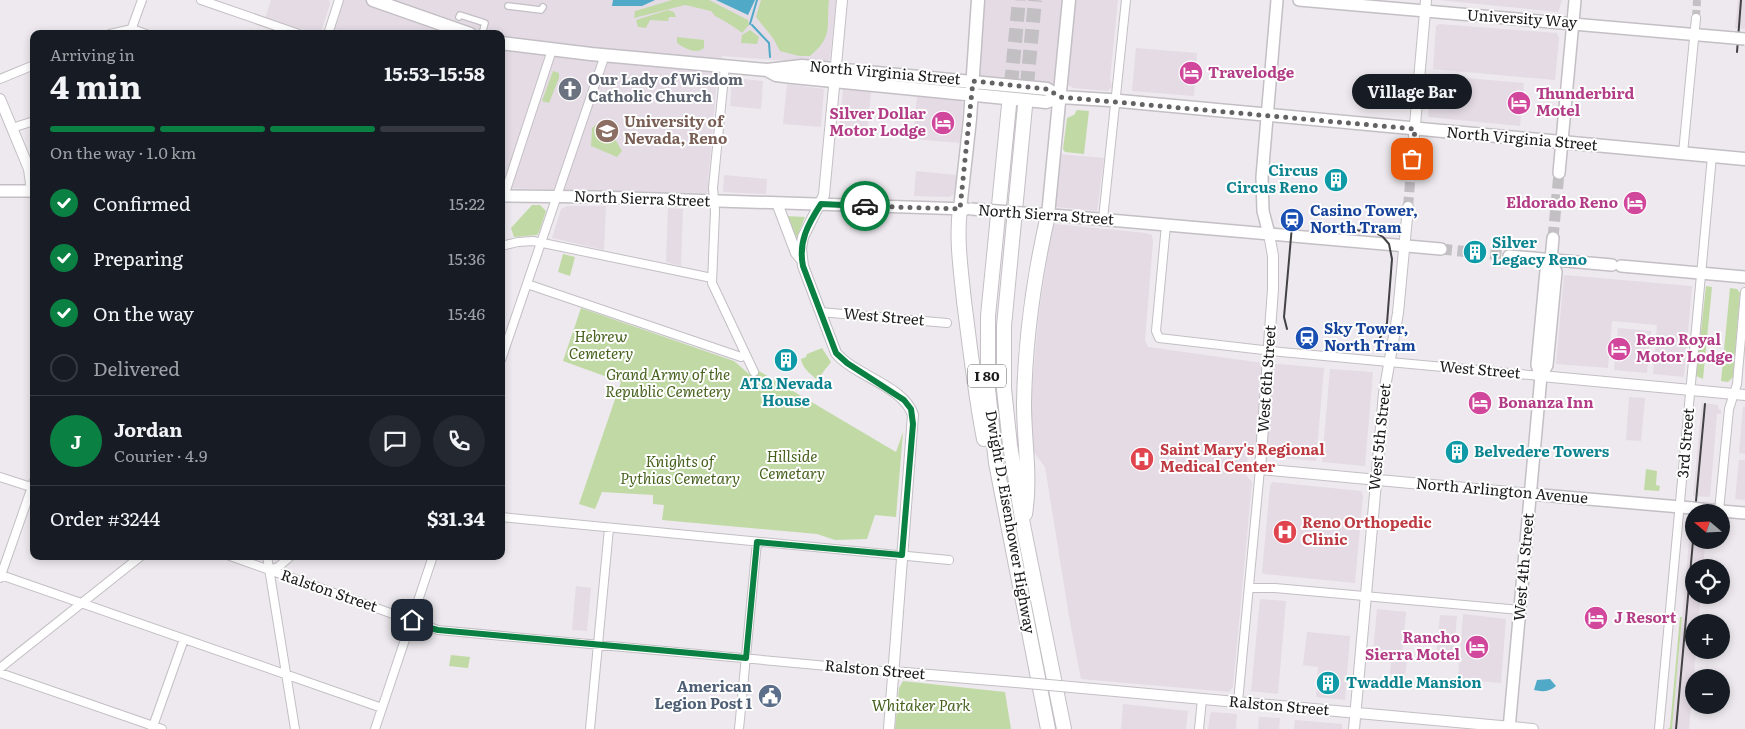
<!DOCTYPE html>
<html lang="en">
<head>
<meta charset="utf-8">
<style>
  :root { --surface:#171b24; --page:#242831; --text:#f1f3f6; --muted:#9ea1a6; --line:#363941; --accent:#0b8043 }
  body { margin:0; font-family:Literata,serif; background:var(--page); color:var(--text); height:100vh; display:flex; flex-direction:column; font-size:19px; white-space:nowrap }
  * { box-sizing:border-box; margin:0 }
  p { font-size:16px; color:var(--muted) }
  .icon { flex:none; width:28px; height:28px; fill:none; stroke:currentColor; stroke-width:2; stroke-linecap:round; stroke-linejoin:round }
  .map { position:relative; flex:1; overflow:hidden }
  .details { position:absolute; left:30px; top:30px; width:475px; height:530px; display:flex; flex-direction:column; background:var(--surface); border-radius:10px; box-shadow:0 2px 8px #0003 }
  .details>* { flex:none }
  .needle { width:32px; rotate:289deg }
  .buttons { position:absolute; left:1685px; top:504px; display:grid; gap:10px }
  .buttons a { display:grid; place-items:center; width:45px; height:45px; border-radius:50%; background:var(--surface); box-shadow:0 2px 8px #0003; font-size:25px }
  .pin { position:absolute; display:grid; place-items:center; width:42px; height:42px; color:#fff; margin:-21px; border-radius:10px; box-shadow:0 2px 8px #0006 }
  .courier { position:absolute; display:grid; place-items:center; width:50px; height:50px; margin:-25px; border:4px solid #0b8043; border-radius:50%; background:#fff; color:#222; box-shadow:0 1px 6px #0007 }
  .bubble { position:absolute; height:35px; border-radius:18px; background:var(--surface); box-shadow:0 2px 8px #0003; font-size:16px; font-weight:700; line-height:35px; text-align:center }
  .summary em { font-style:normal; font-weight:700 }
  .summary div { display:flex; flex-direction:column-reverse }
  .summary { display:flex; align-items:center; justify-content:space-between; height:85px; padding:0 20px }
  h1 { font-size:32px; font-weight:700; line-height:38px }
  .bar { display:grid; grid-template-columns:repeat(4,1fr); gap:8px 5px; align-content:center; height:60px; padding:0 20px }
  .bar i { height:6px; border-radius:4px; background:var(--line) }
  .bar .current { background:var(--accent) }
  .bar p { grid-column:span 4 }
  .line { display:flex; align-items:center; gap:12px; padding:0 20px; border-top:1px solid var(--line) }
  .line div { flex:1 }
  .round { display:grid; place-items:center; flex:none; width:52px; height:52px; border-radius:26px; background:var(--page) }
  ol { padding:0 20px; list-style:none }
  li { display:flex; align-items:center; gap:15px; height:55px }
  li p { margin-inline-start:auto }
  li .icon { padding:5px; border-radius:50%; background:var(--accent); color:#fff; stroke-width:4 }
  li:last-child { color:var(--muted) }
  li i { width:28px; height:28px; border:2px solid var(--line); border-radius:50% }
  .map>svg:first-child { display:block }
  .built { fill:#e4dbe5 }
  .green { fill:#c1daa5 }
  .water { fill:#4fa9c7 }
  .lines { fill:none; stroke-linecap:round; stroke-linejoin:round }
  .stream { stroke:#4fa9c7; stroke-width:2 }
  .minor-tunnel { stroke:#c3c0c4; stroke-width:8; stroke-dasharray:8 4; stroke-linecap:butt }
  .tertiary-tunnel { stroke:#c3c0c4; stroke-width:10; stroke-dasharray:10 5; stroke-linecap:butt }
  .secondary-tunnel { stroke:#c3c0c4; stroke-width:11; stroke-dasharray:11 5.5; stroke-linecap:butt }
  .motorway-tunnel { stroke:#c3c0c4; stroke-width:14; stroke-dasharray:14 7; stroke-linecap:butt }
  .pedestrian-casing { stroke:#c3bfc4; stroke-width:8 }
  .minor-casing { stroke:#c3bfc4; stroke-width:10 }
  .tertiary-casing { stroke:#c3bfc4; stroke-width:12 }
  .secondary-casing { stroke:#c3bfc4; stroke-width:14 }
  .primary-casing { stroke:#c3bfc4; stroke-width:15 }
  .motorway-casing { stroke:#c3bfc4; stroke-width:16 }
  .pedestrian { stroke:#fff; stroke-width:5.5 }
  .minor { stroke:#fff; stroke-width:8 }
  .tertiary { stroke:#fff; stroke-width:10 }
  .secondary { stroke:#fff; stroke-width:11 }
  .primary { stroke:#fff; stroke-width:12 }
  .motorway { stroke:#fff; stroke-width:14 }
  .rail { stroke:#424143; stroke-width:2 }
  .tertiary-bridge-casing { stroke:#c3bfc4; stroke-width:12; stroke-linecap:butt }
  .secondary-bridge-casing { stroke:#c3bfc4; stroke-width:14; stroke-linecap:butt }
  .tertiary-bridge { stroke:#fff; stroke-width:10 }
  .secondary-bridge { stroke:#fff; stroke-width:11 }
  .done { stroke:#646265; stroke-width:5; stroke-dasharray:0 9 }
  .route { stroke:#0b8043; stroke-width:6 }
  .labels { text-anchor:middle; stroke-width:4; stroke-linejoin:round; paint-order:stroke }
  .shield { fill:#fff; stroke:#5f5f5f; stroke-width:1 }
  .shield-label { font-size:14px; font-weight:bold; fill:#1b1a1b }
  .street-label { font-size:15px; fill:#1b1a1b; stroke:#fff }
  .hotel-label { font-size:15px; font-weight:bold; fill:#b23c85; stroke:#fff; text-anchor:start }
  .worship-label { font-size:15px; font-weight:bold; fill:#5b616d; stroke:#fff; text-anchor:start }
  .education-label { font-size:15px; font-weight:bold; fill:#785e54; stroke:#fff; text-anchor:start }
  .culture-label { font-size:15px; font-weight:bold; fill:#0d838f; stroke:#fff; text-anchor:start }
  .transit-label { font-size:15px; font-weight:bold; fill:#164399; stroke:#fff; text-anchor:start }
  .park-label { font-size:15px; font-style:italic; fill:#46611d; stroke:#fff }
  .health-label { font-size:15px; font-weight:bold; fill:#be3a42; stroke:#fff; text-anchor:start }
  .service-label { font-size:15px; font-weight:bold; fill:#4e5e75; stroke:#fff; text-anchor:end }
</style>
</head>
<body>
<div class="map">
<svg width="1745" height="729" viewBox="0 0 1745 729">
  <rect width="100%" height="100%" fill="#ede9ee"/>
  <path class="built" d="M271,0H329L330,4L321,32L318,34L265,18Z
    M344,0H836L830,59L827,64L722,56L717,79L708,182L710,187L707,193H703L501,188V34H332Z
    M984,0H1063L1055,85L980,79Z
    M1075,0H1118L1110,79L1112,87L1108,91L1073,88L1067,84Z
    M1439,0H1562L1558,12Z
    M1738,0H1745V29L1735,28Z
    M1439,24L1557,33L1559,38L1555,80L1433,69L1436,26Z
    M1136,48L1197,53L1194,96L1132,91Z
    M1431,75L1524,83L1520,126L1428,117Z
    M732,78L763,81L761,109L730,106Z
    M787,84L824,89L821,127L783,124Z
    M843,89L871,91L867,135L839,133Z
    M917,95L961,101L963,104L960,143L913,139Z
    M1060,154L1104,158L1097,211L1055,207Z
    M916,171L957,175L955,194L949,197L914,196Z
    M724,175L767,179L766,194L723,192Z
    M567,206H606L604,250L552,238L561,209Z
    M668,208L683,209L681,266L666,262Z
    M1055,224L1146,233L1152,235L1153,242L1145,340L1148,347L1256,362L1324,368L1316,461L1248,455L1246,475L1252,482L1233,687L1229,692L1081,679L1070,622L1045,467L1032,450L1029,422L1039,313L1052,226Z
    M1564,275L1692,286L1684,377L1653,374L1657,325L1612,321L1608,368L1556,364Z
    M1618,328L1651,331L1647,373L1614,370Z
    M1330,369L1373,372L1365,466L1322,462Z
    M1629,397L1645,398L1641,441L1626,440Z
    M1702,403L1718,405V409L1721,410V414H1717L1710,497L1693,496Z
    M1743,407H1745V454L1739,453Z
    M1739,460H1745V500L1735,499Z
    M1272,482L1361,491L1363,496L1355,583L1264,574L1262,572L1270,486Z
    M1691,520H1694V540H1706L1703,567L1694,568V595H1701L1698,622H1694V650H1696L1689,729H1672Z
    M576,586L591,588L587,631L572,630Z
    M1260,599L1286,601L1278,694L1251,691Z
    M1377,609L1406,612L1402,656L1373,653Z
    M1463,614L1506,619L1501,683L1458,679Z
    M1440,615L1457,616L1453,660L1436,659Z
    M1307,632L1350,636L1345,700L1316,697L1318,667L1303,665Z
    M1391,660L1407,662L1405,675L1390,674Z
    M1123,704L1188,711L1186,729H1121Z
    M1212,712L1237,714L1236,729H1208L1210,714Z
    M1259,717L1280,718L1279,729H1258Z
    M1295,720L1342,724V729H1294Z"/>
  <path class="green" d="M672,0H709L748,20L749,25L742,33C740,30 718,17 715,16L711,11L685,5L634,18L635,11Z
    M761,0H829C826,27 834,36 810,56H799L780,51L773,38L756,17Z
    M668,10L674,12L676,17H669L668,21L650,20L646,28L638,27L636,20Z
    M750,30L759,37L757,44L741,43L742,35Z
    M677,37L704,40V48C696,55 684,48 677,43Z
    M553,71L559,73V78L549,103L542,101Z
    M1077,110L1089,111L1084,154L1065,152L1063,149L1067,118L1074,115Z
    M606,123L622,151L617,157L591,146L592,128L597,124Z
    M532,205H540L546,211L539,232L537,235L514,237L511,228Z
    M786,216L805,217L796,239Z
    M563,254L575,257L570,276L558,272Z
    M1706,286L1712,287L1703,379L1696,376Z
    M1730,288L1737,289L1740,293L1733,377L1728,382L1721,381Z
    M581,308L734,361L749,374L759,371L896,452L903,432L896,517L875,515L867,539L835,540L817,534L662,520L664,505L653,504V495L602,492L595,509L579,504L621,382L563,361Z
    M822,348L831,362L817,380C809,372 803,369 801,359L806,357L807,354Z
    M1646,469L1657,471L1656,485L1660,486L1659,491L1644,490Z
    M1680,617H1682L1672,729H1668L1670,727Z
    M451,655L470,657L468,668L449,666Z
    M903,681L1005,692L1011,729H895L899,688Z"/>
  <path class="water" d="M613,0H655L642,6H612Z
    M716,0H755L748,15Z
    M1550,679L1556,686C1549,692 1542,692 1534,690L1537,680Z"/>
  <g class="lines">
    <path class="stream" d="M750,24L757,0
      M752,25L769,43L770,57"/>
    <path class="minor-tunnel" d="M1696,18L1697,0"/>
    <path class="tertiary-tunnel" d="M1408,207L1412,159"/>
    <path class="secondary-tunnel" d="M1553,238L1559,173
      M1441,249L1509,256"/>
    <path class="motorway-tunnel" d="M1009,105L1019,0
      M1025,106L1035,0"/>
    <g class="pedestrian-casing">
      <path id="pedestrian" d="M508,6L541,10L543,7
        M459,17L460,15L485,23L482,34"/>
    </g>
    <g class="minor-casing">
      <path id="minor" d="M201,0L299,34
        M130,33L142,0
        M110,34L132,29L146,34
        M328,34L339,0
        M725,66L713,188L715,211L712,283L754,372
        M0,79L34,65
        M12,128L34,121
        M1683,153L1696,18
        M504,196L552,50
        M1103,219L1126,0
        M1166,225L1156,331L1159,338L1281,352L1541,376
        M501,246L518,242L533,241L712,278
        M527,284L741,357L746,355
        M820,312L947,323
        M501,360L605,55
        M0,477L34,488
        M1719,511L1729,409L1737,384L1745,292
        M501,517L949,560
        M230,556L438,630L893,672
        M267,556L295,729
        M269,570L278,567L291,556
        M1,575L382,708
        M0,578L34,481
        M1249,588H1275L1520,610
        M0,668L141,556
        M0,673L162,729
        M1238,702L1260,469
        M152,729L184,639
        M375,729L433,556
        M590,729L609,528
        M739,729L757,542
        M1199,729L1202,699
        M1659,729L1712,156"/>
    </g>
    <g class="tertiary-casing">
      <path id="tertiary" d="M842,0L824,195L803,237L801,249L803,266L836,353C855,376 904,386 913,415L889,729
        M0,99L29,169L32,191
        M1412,159L1426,0
        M777,203L796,253L801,259
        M1269,234L1273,256V289L1260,469L1530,494
        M1541,376L1745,395
        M893,672L1004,681
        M1082,688L1533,729
        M1354,729L1384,393L1398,313L1408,207"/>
    </g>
    <g class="secondary-casing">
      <path id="secondary" d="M1299,0L1734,38
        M1559,173L1575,0
        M0,191H34
        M501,196L597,197L967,209
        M1041,214L1441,249
        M1269,234L1263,211L1262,177L1277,0
        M1509,256L1612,265
        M1621,266L1745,277
        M1541,376L1547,365L1556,272L1551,260
        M1530,494L1692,508
        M1709,510L1745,513
        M1509,729L1541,376L1537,365L1546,271L1551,260L1553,238"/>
    </g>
    <g class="primary-casing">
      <path id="primary" d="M373,0L470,34
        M501,43L591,54L767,70L802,66L1047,89L1060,97
        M767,70L776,75L793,77L1046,102L1060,97L1109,100L1745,159
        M960,209L970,119L978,0
        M1048,215L1069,0"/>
    </g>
    <g class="motorway-casing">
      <path id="motorway" d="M1009,105L988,316V389L996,463L1048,729
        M1025,106L1004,326V389L1010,445L1023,525L1064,729
        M960,209C956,239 961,271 964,301C970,347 975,393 984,439
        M1025,514C1031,478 1024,441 1024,404C1025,341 1034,276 1048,215"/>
    </g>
    <use href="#pedestrian" class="pedestrian"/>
    <use href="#minor" class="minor"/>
    <use href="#tertiary" class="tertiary"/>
    <use href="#secondary" class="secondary"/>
    <use href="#primary" class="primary"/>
    <use href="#motorway" class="motorway"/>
    <path class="rail" d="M1737,52L1741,0
      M1311,222L1332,228L1374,232L1383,237L1389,244L1392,259L1387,323L1380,338
      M1287,329L1284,317L1292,226
      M1695,512L1705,404
      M1676,729L1694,530"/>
    <g class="tertiary-bridge-casing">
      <path id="tertiary-bridge" d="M1004,681L1082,688"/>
    </g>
    <g class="secondary-bridge-casing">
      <path id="secondary-bridge" d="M1734,38L1745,39
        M971,209L1037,214
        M1692,508L1709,510"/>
    </g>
    <use href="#tertiary-bridge" class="tertiary-bridge"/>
    <use href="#secondary-bridge" class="secondary-bridge"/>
  </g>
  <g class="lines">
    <path class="done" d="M865,206L960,209L973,81L1047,89L1060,97L1415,129L1412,159"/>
    <path class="route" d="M412,620L422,626L438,630L746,658L757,542L902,555L913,424L911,409L904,400L847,363L836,353L803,266C798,242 808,224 821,204L865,206"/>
  </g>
  <defs>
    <g id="hotel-disc" transform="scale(1.25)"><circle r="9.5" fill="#d1479c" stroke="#fff"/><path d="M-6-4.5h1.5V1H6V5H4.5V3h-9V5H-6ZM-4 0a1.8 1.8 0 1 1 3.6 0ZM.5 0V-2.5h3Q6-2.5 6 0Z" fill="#fff"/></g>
    <g id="church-disc" transform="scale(1.25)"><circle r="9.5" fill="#6b7280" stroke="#fff"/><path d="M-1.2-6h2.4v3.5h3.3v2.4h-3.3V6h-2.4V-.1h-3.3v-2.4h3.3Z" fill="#fff"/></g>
    <g id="university-disc" transform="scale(1.25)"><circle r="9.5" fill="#8d6e63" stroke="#fff"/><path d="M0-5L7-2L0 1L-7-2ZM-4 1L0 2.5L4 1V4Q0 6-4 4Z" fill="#fff"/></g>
    <g id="building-disc" transform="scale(1.25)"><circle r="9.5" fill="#0f9aa8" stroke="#fff"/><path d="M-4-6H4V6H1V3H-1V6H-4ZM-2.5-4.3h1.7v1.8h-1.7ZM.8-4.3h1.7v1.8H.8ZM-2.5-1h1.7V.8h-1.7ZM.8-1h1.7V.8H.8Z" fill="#fff"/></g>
    <g id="station-disc" transform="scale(1.25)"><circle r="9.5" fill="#1a4fb4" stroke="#fff"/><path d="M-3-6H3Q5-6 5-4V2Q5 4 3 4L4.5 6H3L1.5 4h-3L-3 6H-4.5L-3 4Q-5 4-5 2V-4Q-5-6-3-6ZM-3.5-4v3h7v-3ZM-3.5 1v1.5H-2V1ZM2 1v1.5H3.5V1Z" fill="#fff"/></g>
    <g id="hospital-disc" transform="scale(1.25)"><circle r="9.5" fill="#e0444e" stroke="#fff"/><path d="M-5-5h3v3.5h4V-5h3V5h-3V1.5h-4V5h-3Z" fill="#fff"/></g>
    <g id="civic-disc" transform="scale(1.25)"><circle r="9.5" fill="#5c6f8a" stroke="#fff"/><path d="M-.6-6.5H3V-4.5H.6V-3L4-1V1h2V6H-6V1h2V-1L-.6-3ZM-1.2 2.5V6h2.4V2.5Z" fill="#fff"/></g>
  </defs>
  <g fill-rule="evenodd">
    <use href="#hotel-disc" x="1191" y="73"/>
    <use href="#church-disc" x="570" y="89"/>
    <use href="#hotel-disc" x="1519" y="103"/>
    <use href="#hotel-disc" x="943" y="123"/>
    <use href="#university-disc" x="607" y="131"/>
    <use href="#building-disc" x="1336" y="180"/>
    <use href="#hotel-disc" x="1635" y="203"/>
    <use href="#station-disc" x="1292" y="220"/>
    <use href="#building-disc" x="1475" y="252"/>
    <use href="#station-disc" x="1307" y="338"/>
    <use href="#hotel-disc" x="1619" y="349"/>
    <use href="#building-disc" x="786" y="360"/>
    <use href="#hotel-disc" x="1480" y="403"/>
    <use href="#building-disc" x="1457" y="452"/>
    <use href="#hospital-disc" x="1142" y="459"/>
    <use href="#hospital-disc" x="1285" y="532"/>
    <use href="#hotel-disc" x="1596" y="618"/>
    <use href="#hotel-disc" x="1477" y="647"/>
    <use href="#building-disc" x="1328" y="683"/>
    <use href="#civic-disc" x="770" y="696"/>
  </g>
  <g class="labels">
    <rect class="shield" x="968" y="364.5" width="38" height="23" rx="4"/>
    <g class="shield-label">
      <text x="987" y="381">I 80</text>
    </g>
    <g class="street-label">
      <text transform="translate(1522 19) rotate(4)" y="5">University Way</text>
      <text transform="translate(885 73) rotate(5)" y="5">North Virginia Street</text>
      <text transform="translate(1522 139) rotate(5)" y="5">North Virginia Street</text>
      <text transform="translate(642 199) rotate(2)" y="5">North Sierra Street</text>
      <text transform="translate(1046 215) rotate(4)" y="5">North Sierra Street</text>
      <text transform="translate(884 317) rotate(5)" y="5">West Street</text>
      <text transform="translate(1480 370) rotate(5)" y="5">West Street</text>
      <text transform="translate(1267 379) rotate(-86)" y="5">West 6th Street</text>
      <text transform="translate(1380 437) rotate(-84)" y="5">West 5th Street</text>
      <text transform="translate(1686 443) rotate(-85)" y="5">3rd Street</text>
      <text transform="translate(1502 491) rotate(5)" y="5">North Arlington Avenue</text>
      <text transform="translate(1010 522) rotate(80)" y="5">Dwight D. Eisenhower Highway</text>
      <text transform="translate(1524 567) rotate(-85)" y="5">West 4th Street</text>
      <text transform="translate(329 591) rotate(19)" y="5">Ralston Street</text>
      <text transform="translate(875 670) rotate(5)" y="5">Ralston Street</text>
      <text transform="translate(1279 706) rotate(5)" y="5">Ralston Street</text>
    </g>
    <g class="hotel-label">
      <text x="1208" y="78">Travelodge</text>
      <text x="1536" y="99">Thunderbird<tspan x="1536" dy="17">Motel</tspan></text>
      <text x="926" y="119" text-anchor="end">Silver Dollar<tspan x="926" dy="17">Motor Lodge</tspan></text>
      <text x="1618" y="208" text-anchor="end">Eldorado Reno</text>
      <text x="1636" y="345">Reno Royal<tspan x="1636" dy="17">Motor Lodge</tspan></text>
      <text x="1498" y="408">Bonanza Inn</text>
      <text x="1614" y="623">J Resort</text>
      <text x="1460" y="643" text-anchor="end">Rancho<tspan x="1460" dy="17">Sierra Motel</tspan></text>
    </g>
    <g class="worship-label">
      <text x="588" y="85">Our Lady of Wisdom<tspan x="588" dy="17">Catholic Church</tspan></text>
    </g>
    <g class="education-label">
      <text x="624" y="127">University of<tspan x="624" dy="17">Nevada, Reno</tspan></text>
    </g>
    <g class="culture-label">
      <text x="1318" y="176" text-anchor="end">Circus<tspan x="1318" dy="17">Circus Reno</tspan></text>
      <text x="1492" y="248">Silver<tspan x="1492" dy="17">Legacy Reno</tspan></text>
      <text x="786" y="389" text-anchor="middle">ΑΤΩ Nevada<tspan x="786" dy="17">House</tspan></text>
      <text x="1474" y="457">Belvedere Towers</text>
      <text x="1346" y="688">Twaddle Mansion</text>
    </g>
    <g class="transit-label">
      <text x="1310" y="216">Casino Tower,<tspan x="1310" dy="17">North Tram</tspan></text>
      <text x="1324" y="334">Sky Tower,<tspan x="1324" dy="17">North Tram</tspan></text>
    </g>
    <g class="park-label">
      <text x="601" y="342">Hebrew<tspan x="601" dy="17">Cemetery</tspan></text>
      <text x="668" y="380">Grand Army of the<tspan x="668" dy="17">Republic Cemetery</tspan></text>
      <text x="792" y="462">Hillside<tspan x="792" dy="17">Cemetary</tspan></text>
      <text x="680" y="467">Knights of<tspan x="680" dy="17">Pythias Cemetary</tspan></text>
      <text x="921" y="711">Whitaker Park</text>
    </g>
    <g class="health-label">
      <text x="1160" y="455">Saint Mary's Regional<tspan x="1160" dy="17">Medical Center</tspan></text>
      <text x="1302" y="528">Reno Orthopedic<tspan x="1302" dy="17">Clinic</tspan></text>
    </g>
    <g class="service-label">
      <text x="752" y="692">American<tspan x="752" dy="17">Legion Post 1</tspan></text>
    </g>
  </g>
</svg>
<div class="buttons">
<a><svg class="needle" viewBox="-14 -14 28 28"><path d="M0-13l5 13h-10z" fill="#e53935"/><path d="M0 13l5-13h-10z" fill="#9ea1a6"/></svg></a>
<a><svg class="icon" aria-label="locate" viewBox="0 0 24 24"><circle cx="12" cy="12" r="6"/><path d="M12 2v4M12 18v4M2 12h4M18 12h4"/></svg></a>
<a>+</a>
<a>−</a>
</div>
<div class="pin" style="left:1412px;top:159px;background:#ea580c"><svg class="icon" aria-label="bag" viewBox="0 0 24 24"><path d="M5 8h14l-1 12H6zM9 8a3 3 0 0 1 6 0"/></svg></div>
<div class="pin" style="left:412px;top:620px;background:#1f2937"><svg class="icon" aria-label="home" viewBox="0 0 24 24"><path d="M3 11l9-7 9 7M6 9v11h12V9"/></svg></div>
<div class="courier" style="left:865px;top:206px"><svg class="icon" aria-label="car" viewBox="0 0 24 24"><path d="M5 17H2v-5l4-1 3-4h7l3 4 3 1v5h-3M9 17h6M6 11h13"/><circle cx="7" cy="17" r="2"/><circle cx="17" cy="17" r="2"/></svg></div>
<div class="bubble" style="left:1352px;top:74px;width:120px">Village Bar</div>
<section class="details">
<div class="summary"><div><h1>4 min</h1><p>Arriving in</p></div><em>15:53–15:58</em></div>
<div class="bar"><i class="current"></i><i class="current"></i><i class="current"></i><i></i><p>On the way · 1.0 km</p></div>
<ol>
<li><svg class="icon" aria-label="check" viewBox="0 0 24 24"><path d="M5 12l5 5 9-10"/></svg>Confirmed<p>15:22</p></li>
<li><svg class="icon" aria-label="check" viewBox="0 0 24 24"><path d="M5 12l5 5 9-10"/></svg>Preparing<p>15:36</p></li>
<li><svg class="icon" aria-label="check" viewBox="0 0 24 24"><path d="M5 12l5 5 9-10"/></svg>On the way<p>15:46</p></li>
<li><i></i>Delivered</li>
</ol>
<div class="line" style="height:90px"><b class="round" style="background:var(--accent);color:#fff">J</b><div><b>Jordan</b><p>Courier · 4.9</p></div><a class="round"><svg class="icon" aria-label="chat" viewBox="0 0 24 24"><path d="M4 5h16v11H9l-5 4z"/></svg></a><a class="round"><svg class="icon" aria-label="phone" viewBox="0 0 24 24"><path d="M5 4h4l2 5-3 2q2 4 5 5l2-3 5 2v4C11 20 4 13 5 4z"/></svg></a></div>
<div class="line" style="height:65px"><div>Order #3244</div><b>$31.34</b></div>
</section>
</div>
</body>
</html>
